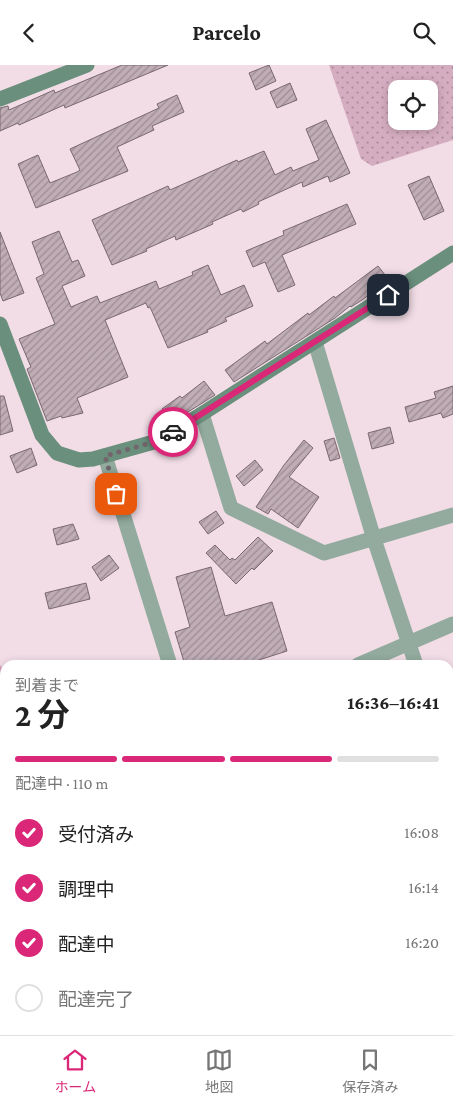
<!DOCTYPE html>
<html lang="ja">
<head>
<meta charset="utf-8">
<style>
  :root { --surface:#fff; --page:#f6f6f6; --text:#222; --muted:#767676; --line:#e0e0e0; --accent:#db2777 }
  body { margin:0; font-family:"Crimson Pro","Noto Sans JP",serif; background:var(--page); color:var(--text); height:100vh; display:flex; flex-direction:column; font-size:19px; white-space:nowrap }
  * { box-sizing:border-box; margin:0 }
  p { font-size:16px; color:var(--muted) }
  .icon { flex:none; width:28px; height:28px; fill:none; stroke:currentColor; stroke-width:2; stroke-linecap:round; stroke-linejoin:round }
  .map { position:relative; flex:1; overflow:hidden }
  .details { position:absolute; left:0px; top:595px; width:454px; height:375px; display:flex; flex-direction:column; background:var(--surface); border-radius:15px 15px 0 0; box-shadow:0 2px 8px #0003 }
  .details>* { flex:none }
  .fabs { position:absolute; left:388px; top:15px; display:grid; gap:10px }
  .fabs a { display:grid; place-items:center; width:50px; height:50px; border-radius:10px; background:var(--surface); box-shadow:0 2px 8px #0003; font-size:25px }
  .pin { position:absolute; display:grid; place-items:center; width:42px; height:42px; color:#fff; margin:-21px; border-radius:10px; box-shadow:0 2px 8px #0006 }
  .courier { position:absolute; display:grid; place-items:center; width:50px; height:50px; margin:-25px; border:4px solid #db2777; border-radius:50%; background:#fff; color:#222; box-shadow:0 1px 6px #0007 }
  .summary em { font-style:normal; font-weight:700 }
  .summary div { display:flex; flex-direction:column-reverse }
  .summary { display:flex; align-items:center; justify-content:space-between; height:85px; padding:0 15px }
  h1 { font-size:32px; font-weight:700; line-height:38px }
  .bar { display:grid; grid-template-columns:repeat(4,1fr); gap:8px 5px; align-content:center; height:60px; padding:0 15px }
  .bar i { height:6px; border-radius:4px; background:var(--line) }
  .bar .on { background:var(--accent) }
  .bar p { grid-column:span 4 }
  ol { padding:0 15px; list-style:none }
  li { display:flex; align-items:center; gap:15px; height:55px }
  li p { margin-inline-start:auto }
  li .icon { padding:5px; border-radius:50%; background:var(--accent); color:#fff; stroke-width:4 }
  li:last-child { color:var(--muted) }
  li i { width:28px; height:28px; border:2px solid var(--line); border-radius:50% }
  header { display:flex; justify-content:space-between; align-items:center; height:65px; padding:0 15px; background:var(--surface); font-size:22px; font-weight:700 }
  .menu { display:flex; justify-content:space-around; align-items:center; height:70px; border-top:1px solid var(--line); background:var(--surface); font-size:14px; color:var(--muted) }
  .menu a { display:grid; justify-items:center; gap:2px }
  .menu .on { color:var(--accent) }
  .map>svg:first-child { display:block }
  .grass { fill:url(#grass-dots); fill-rule:evenodd }
  .forest { fill:url(#forest-firs) }
  .lines { fill:none; stroke-linecap:round; stroke-linejoin:round }
  .stream { stroke:#ac7892; stroke-width:4.5 }
  .building { fill:url(#building-hatch); stroke:#7a6870 }
  .street { stroke:#92ab9e; stroke-width:15 }
  .secondary { stroke:#6a8f7d; stroke-width:15 }
  .done { stroke:#72656b; stroke-width:5; stroke-dasharray:0 9 }
  .route { stroke:#db2777; stroke-width:6 }
</style>
</head>
<body>
<header><svg class="icon" aria-label="back" viewBox="0 0 24 24"><path d="M15 5l-7 7 7 7"/></svg>Parcelo<svg class="icon" aria-label="search" viewBox="0 0 24 24"><circle cx="10" cy="10" r="6"/><path d="M15 15l6 6"/></svg></header>
<div class="map">
<svg width="453" height="970" viewBox="0 0 453 970">
  <defs>
    <pattern id="grass-dots" width="8" height="8" patternUnits="userSpaceOnUse" patternTransform="scale(1.25)"><rect width="8" height="8" fill="#d5adc0"/><path d="M2 2h.1M6 6h.1" fill="none" stroke="#ad8d9c" stroke-width="1.8" stroke-linecap="round"/></pattern>
    <pattern id="forest-firs" width="22" height="20" patternUnits="userSpaceOnUse" patternTransform="scale(1.25)"><rect width="22" height="20" fill="#daa4bf"/><path d="M5 1l3.5 6h-7zM16 11l3.5 6h-7z" fill="#b1859b"/></pattern>
    <pattern id="building-hatch" width="6" height="6" patternUnits="userSpaceOnUse" patternTransform="scale(1.25)"><rect width="6" height="6" fill="#c0adb6"/><path d="M-1 1l2-2M0 6l6-6M5 7l2-2" fill="none" stroke="#9c8d94"/></pattern>
  </defs>
  <rect width="100%" height="100%" fill="#f2dde6"/>
  <path class="grass" d="M329,0H453V75L372,101L361,94ZM396,24H429V56H396Z"/>
  <path class="forest" d="M0,600L5,606V702L0,704V666L3,662L0,658Z"/>
  <g class="lines">
    <path class="stream" d="M0,907L5,917
      M16,965L17,970"/>
  </g>
  <path class="building" d="M122,0H168L65,43L64,40L19,60L18,58L0,66V43L8,41L9,45L54,25L55,28Z
    M269,0L276,16L256,25L249,8Z
    M290,18L297,35L277,43L270,27Z
    M177,30L184,47L152,61L154,65L117,82L128,106L36,143L18,99L38,90L50,118L77,107L80,105L70,84L159,43L157,39Z
    M326,55L350,108L330,117L328,111L303,122L302,117L258,137L259,139L243,147L241,144L212,157L213,159L197,166L176,175L175,171L146,184L147,186L112,200L92,155L168,121L170,125L237,95L238,97L264,86L275,110L291,102L293,106L319,95L306,64Z
    M429,111L444,146L424,155L408,120Z
    M347,139L356,159L282,190L295,220L278,227L265,197L253,202L246,186L284,170L283,166Z
    M59,166L72,197L78,195L85,211L62,221L71,242L97,231L100,238L156,216L159,224L193,210L192,207L208,200L221,230L244,220L253,241L225,253L227,256L207,265L208,267L168,283L150,242L148,243L146,238L105,255L128,312L77,333L83,348L62,353L61,351L47,356L27,304L31,302L19,274L55,259L36,213L44,209L32,177Z
    M0,167L24,228L3,236L0,228Z
    M378,201L389,215L362,235L351,242L350,241L335,253L234,317L225,305L265,276L267,279L308,248L309,250L334,231L335,233Z
    M204,316L215,330L172,357L162,344L180,331L182,333Z
    M453,321V349L443,353L441,348L409,357L405,342L436,333L434,327Z
    M0,331H4L13,366L0,370Z
    M390,362L394,378L372,384L368,368Z
    M334,373L340,393L330,396L324,376Z
    M304,375L313,383L289,412L319,432L298,463L271,444L268,449L256,442L284,400Z
    M31,383L37,400L17,408L10,391Z
    M255,395L263,405L244,421L236,411Z
    M216,446L224,458L208,469L199,457Z
    M73,459L79,474L57,480L53,464Z
    M258,472L273,486L254,505L252,503L236,519L206,488L215,480L230,495L232,493L235,495Z
    M109,490L119,503L101,516L92,502Z
    M211,502L225,551L272,537L287,586L243,600H185L175,567L190,562L176,512Z
    M86,518L90,534L49,544L45,528Z"/>
  <g class="lines">
    <path class="street" d="M315,277L374,474L416,600
      M202,349L231,443L324,488L453,450
      M105,391L170,600
      M358,600L453,559
      M449,707L453,721
      M0,715L5,712
      M449,800L453,799
      M383,965L390,970
      M219,970L224,965"/>
    <path class="secondary" d="M0,34L87,0
      M0,259L42,370L57,388L79,395L93,394L161,375L453,188
      M0,768L5,775
      M172,965L177,970"/>
  </g>
  <g class="lines">
    <path class="done" d="M116,429L105,391L161,375L173,367"/>
    <path class="route" d="M173,367L388,230"/>
  </g>
</svg>
<div class="fabs">
<a><svg class="icon" aria-label="locate" viewBox="0 0 24 24"><circle cx="12" cy="12" r="6"/><path d="M12 2v4M12 18v4M2 12h4M18 12h4"/></svg></a>
</div>
<div class="pin" style="left:116px;top:429px;background:#ea580c"><svg class="icon" aria-label="bag" viewBox="0 0 24 24"><path d="M5 8h14l-1 12H6zM9 8a3 3 0 0 1 6 0"/></svg></div>
<div class="pin" style="left:388px;top:230px;background:#1f2937"><svg class="icon" aria-label="home" viewBox="0 0 24 24"><path d="M3 11l9-7 9 7M6 9v11h12V9"/></svg></div>
<div class="courier" style="left:173px;top:367px"><svg class="icon" aria-label="car" viewBox="0 0 24 24"><path d="M5 17H2v-5l4-1 3-4h7l3 4 3 1v5h-3M9 17h6M6 11h13"/><circle cx="7" cy="17" r="2"/><circle cx="17" cy="17" r="2"/></svg></div>
<section class="details">
<div class="summary"><div><h1>2 分</h1><p>到着まで</p></div><em>16:36–16:41</em></div>
<div class="bar"><i class="on"></i><i class="on"></i><i class="on"></i><i></i><p>配達中 · 110 m</p></div>
<ol>
<li><svg class="icon" aria-label="check" viewBox="0 0 24 24"><path d="M5 12l5 5 9-10"/></svg>受付済み<p>16:08</p></li>
<li><svg class="icon" aria-label="check" viewBox="0 0 24 24"><path d="M5 12l5 5 9-10"/></svg>調理中<p>16:14</p></li>
<li><svg class="icon" aria-label="check" viewBox="0 0 24 24"><path d="M5 12l5 5 9-10"/></svg>配達中<p>16:20</p></li>
<li><i></i>配達完了</li>
</ol>
</section>
</div>
<nav class="menu">
<a class="on"><svg class="icon" aria-label="home" viewBox="0 0 24 24"><path d="M3 11l9-7 9 7M6 9v11h12V9"/></svg>ホーム</a>
<a><svg class="icon" aria-label="map" viewBox="0 0 24 24"><path d="M3 6l6-2 6 2 6-2v14l-6 2-6-2-6 2zM9 4v14M15 6v14"/></svg>地図</a>
<a><svg class="icon" aria-label="saved" viewBox="0 0 24 24"><path d="M7 4h10v16l-5-4-5 4z"/></svg>保存済み</a>
</nav>
</body>
</html>
